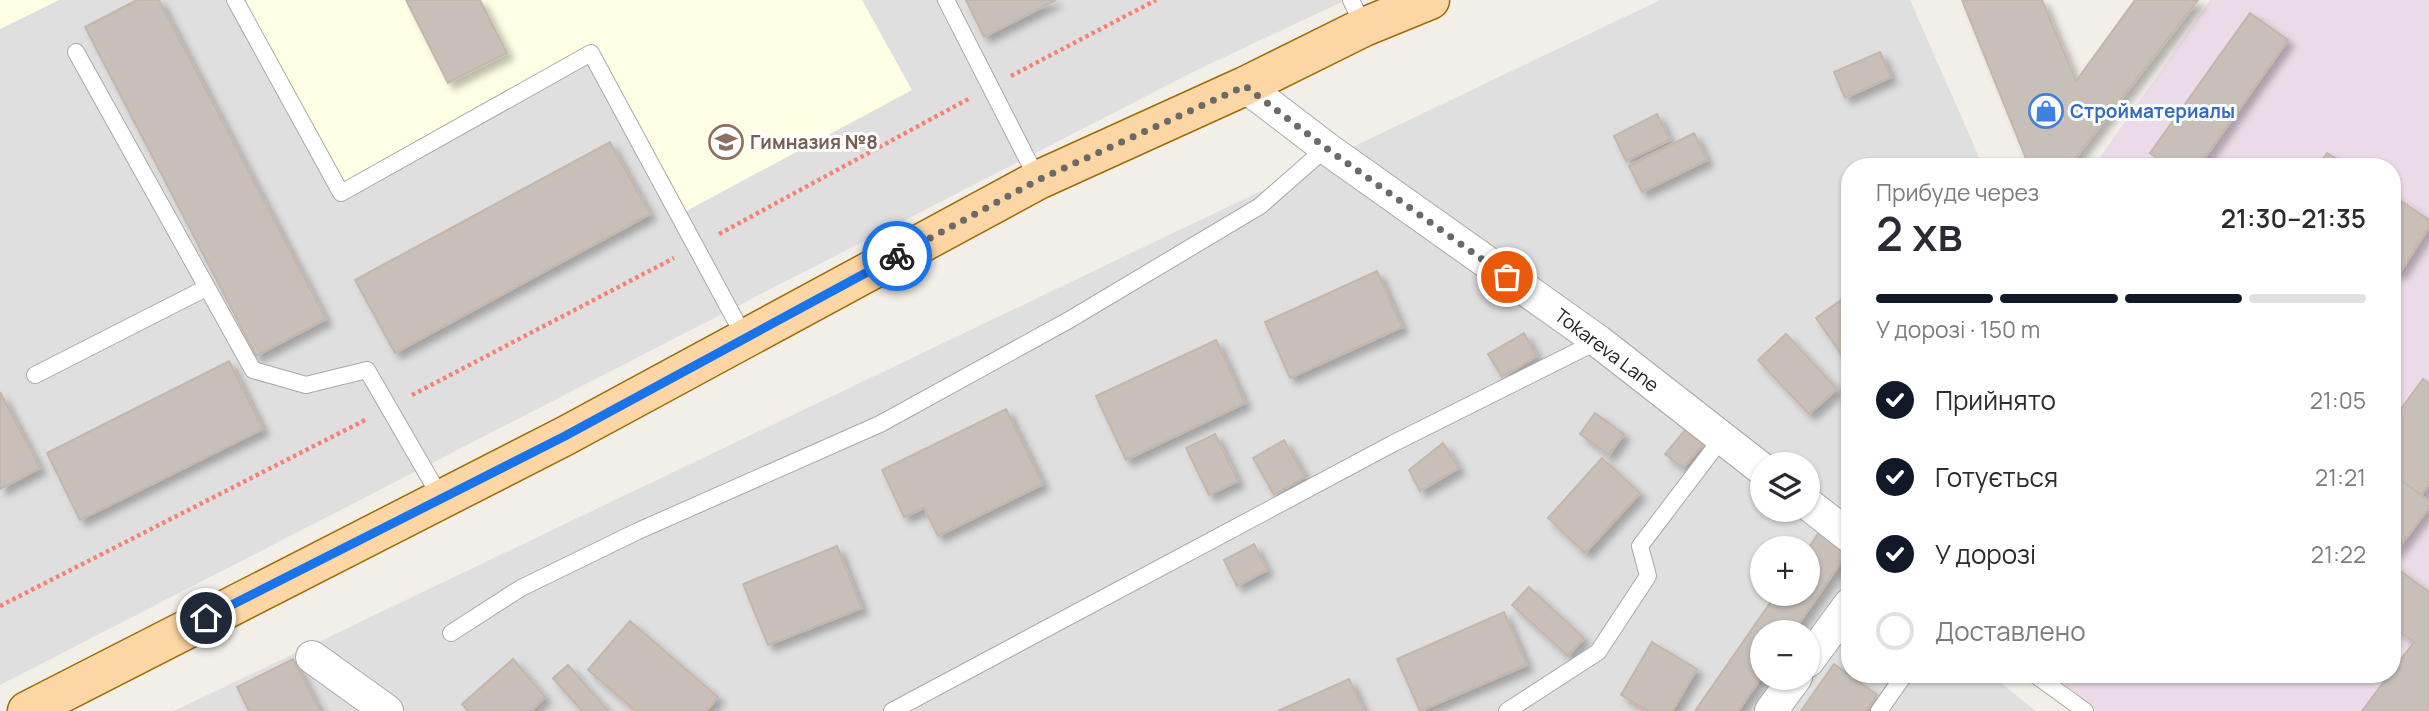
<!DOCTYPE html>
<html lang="uk">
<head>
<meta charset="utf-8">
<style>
  :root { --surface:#fff; --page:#f2f2f3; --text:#2b2b33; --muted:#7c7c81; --line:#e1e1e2; --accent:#111827 }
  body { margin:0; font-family:Manrope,sans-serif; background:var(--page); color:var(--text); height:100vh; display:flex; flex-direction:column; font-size:26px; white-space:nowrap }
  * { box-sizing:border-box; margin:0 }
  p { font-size:23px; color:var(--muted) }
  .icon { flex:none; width:38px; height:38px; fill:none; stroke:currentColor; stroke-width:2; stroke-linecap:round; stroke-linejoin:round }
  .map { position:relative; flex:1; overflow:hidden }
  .drawer { position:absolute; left:1841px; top:158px; width:560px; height:525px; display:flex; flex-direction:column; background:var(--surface); border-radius:28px; box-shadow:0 2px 5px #0004 }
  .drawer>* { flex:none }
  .tools { position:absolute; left:1750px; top:452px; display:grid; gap:14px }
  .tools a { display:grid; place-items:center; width:70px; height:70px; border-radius:50%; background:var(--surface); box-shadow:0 2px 5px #0004; font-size:35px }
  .pin { position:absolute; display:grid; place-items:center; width:60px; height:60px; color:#fff; margin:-30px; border:4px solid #fff; border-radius:50%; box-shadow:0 2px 7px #0007 }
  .courier { position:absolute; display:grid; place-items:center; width:70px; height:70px; margin:-35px; border:5px solid #1a73e8; border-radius:50%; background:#fff; color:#222; box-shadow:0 2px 9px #0007 }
  .headline em { font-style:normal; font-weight:600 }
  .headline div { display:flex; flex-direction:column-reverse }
  .headline { display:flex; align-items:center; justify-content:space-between; height:119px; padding:0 35px }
  h1 { font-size:46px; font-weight:600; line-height:52px }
  .bar { display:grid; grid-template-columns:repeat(4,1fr); gap:10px 7px; align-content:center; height:84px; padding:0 35px }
  .bar i { height:9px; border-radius:5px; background:var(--line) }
  .bar .on { background:var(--accent) }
  .bar p { grid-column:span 4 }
  ol { padding:0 35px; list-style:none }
  li { display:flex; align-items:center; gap:21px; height:77px }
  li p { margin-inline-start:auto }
  li .icon { padding:7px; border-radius:50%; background:var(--accent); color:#fff; stroke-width:4 }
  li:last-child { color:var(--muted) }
  li i { width:38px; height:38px; border:4px solid var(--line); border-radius:50% }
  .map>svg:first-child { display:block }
  .residential { fill:#e0dfdf; fill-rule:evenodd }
  .industrial { fill:#ebdbe8 }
  .education { fill:#ffffe5 }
  .building { fill:#c7bfb8; stroke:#c4b6ab; stroke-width:2; filter:url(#shadow) }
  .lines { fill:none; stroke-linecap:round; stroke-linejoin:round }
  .lane-casing { stroke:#a9a9a9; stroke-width:18 }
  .street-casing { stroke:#a9a9a9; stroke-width:34 }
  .primary-casing { stroke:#a06b00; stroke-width:41 }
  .path { stroke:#fa8072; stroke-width:4.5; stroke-dasharray:3.5 3.5; stroke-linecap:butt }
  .lane { stroke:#fff; stroke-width:16 }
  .street { stroke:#fff; stroke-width:32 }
  .primary { stroke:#fcd6a4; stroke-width:38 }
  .done { stroke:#6b6a68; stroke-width:7; stroke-dasharray:0 12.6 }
  .route { stroke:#1a73e8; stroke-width:9 }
  .labels { text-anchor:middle; stroke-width:6; stroke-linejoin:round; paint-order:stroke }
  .shop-label { font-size:19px; font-weight:bold; fill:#366cbe; stroke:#fff; text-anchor:start }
  .education-label { font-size:19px; font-weight:bold; fill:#785e54; stroke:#fff; text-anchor:start }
  .street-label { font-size:19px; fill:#222; stroke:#fff }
</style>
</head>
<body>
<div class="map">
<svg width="2429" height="711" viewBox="0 0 2429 711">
  <defs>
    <filter id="shadow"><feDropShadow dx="6" dy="6" stdDeviation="3.5" flood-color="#0004"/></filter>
  </defs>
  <rect width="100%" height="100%" fill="#f2efe9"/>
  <path class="residential" d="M0,0H1346L1197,70L0,685Z
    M1660,0H1910L1983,166H1850V674H1990L2036,711H174ZM1762,464H1808V509H1762ZM1762,548H1808V593H1762ZM1762,632H1808V677H1762Z"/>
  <path class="industrial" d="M2210,0H2429V711H2097L2053,674H2392V166H2094Z"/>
  <path class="education" d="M0,0H59L0,29Z
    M235,0H862L912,90L675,217L591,53L341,193Z"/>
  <path class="building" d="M137,0H159L326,319L256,356L85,27Z
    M406,0H480L507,53L448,83Z
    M966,0H1056L984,37Z
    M1962,0H2042L2076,81L2135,0H2198L2069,166H2029Z
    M2250,13L2288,40L2199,166H2168L2150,153Z
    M1880,52L1891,77L1845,98L1834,72Z
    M1657,114L1670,140L1626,161L1614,136Z
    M1694,133L1707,160L1642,192L1629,166Z
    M610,142L650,214L395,353L355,280Z
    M2327,153L2348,166H2318Z
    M2392,195L2429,220V227L2399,274L2392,270Z
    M1377,271L1402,327L1290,378L1265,322Z
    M1848,295L1850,349L1842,355L1816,318Z
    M1524,333L1537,356L1502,377L1488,354Z
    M1786,334L1837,389L1809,414L1758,360Z
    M1216,340L1245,403L1126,460L1096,396Z
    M229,361L263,429L80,520L47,453Z
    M2423,379L2429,383V484L2421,495L2392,473V421Z
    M0,392L40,468L0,489Z
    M1006,409L1043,484L938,536L924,508L904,517L882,470Z
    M1595,413L1624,434L1609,455L1580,434Z
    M1686,429L1703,444L1683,468L1665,454Z
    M1215,434L1238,481L1209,495L1186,448Z
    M1284,440L1305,477L1274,495L1253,458Z
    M1443,443L1459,468L1420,491L1409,470Z
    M1602,458L1640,493L1585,553L1548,518Z
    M2392,473L2429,501V508L2394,554Z
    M1819,532L1848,552L1793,632H1762V676L1738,711H1695L1777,593H1808V549Z
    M1254,544L1267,570L1237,586L1224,560Z
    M837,546L862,608L768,645L743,584Z
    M2392,565L2429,592V711H2362L2414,642L2392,626Z
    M1529,587L1584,638L1568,656L1512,605Z
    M1504,612L1527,665L1420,711L1397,659Z
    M630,621L718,697L706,711H636L588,670Z
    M1652,642L1697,669L1672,711H1648L1621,695Z
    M293,659L320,711H249L237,687Z
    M513,659L545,697L531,711H468L462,704Z
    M1834,664L1877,695L1866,711H1801Z
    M568,665L608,711H582L553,678Z
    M1349,679L1364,711H1278Z"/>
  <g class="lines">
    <g class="lane-casing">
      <path id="lane" d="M235,0L341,193L591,53L745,338
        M946,0L1038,180
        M1351,0L1364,27
        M76,52L253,370L306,385L367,370L441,498
        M35,375L206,288
        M451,633L521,588L638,531L880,424L1069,320L1260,206L1326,148
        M2034,674L2085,711
        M892,711L1392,444L1598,341
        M1507,711L1598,652L1648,576L1640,546L1722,438
        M1879,711L1905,674"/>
    </g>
    <g class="street-casing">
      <path id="street" d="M1245,86L1326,148L1598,341L1762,469
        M1808,504L1850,537
        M312,657L387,711
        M1808,661L1850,604
        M1771,711L1796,677"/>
    </g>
    <g class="primary-casing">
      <path id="primary" d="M27,711L565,436L1038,180L1245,86L1364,27L1430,0"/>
    </g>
    <path class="path" d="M1011,76L1156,0
      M719,234L970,98
      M412,395L674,258
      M0,606L367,419"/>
    <use href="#lane" class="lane"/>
    <use href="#street" class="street"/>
    <use href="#primary" class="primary"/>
  </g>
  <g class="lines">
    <path class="done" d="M897,256L1038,180L1245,86L1326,148L1507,277"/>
    <path class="route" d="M206,618L565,436L897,256"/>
  </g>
  <defs>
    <g id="shop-ring" transform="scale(1.75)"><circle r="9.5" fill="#fff" stroke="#3f7fe0" stroke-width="1.5"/><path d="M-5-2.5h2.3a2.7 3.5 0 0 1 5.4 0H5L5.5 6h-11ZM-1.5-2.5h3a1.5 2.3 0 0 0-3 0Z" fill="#3f7fe0"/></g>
    <g id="school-ring" transform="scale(1.75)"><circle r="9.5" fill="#fff" stroke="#8d6e63" stroke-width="1.5"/><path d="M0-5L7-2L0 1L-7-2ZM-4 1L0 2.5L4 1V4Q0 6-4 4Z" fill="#8d6e63"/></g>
  </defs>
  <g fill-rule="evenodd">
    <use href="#shop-ring" x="2046" y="111"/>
    <use href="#school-ring" x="726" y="142"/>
  </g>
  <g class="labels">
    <g class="shop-label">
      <text x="2070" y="118">Стройматериалы</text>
    </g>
    <g class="education-label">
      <text x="750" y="149">Гимназия №8</text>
    </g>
    <g class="street-label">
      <text transform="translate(1607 350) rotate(37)" y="7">Tokareva Lane</text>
    </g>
  </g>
</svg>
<div class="tools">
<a><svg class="icon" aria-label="layers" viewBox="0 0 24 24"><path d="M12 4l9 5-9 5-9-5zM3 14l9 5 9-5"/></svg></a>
<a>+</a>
<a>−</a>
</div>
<div class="pin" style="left:1507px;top:277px;background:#ea580c"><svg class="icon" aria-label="bag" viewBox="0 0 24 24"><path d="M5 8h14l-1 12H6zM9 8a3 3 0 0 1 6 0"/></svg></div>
<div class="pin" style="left:206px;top:618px;background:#1f2937"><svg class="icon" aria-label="home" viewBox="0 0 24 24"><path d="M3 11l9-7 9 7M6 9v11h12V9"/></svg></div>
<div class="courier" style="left:897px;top:256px"><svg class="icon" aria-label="bike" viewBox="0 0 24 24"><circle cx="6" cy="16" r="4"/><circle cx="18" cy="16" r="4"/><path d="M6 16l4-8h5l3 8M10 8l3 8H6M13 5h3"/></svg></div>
<section class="drawer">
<div class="headline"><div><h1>2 хв</h1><p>Прибуде через</p></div><em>21:30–21:35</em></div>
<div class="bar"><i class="on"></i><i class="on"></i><i class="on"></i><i></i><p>У дорозі · 150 m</p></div>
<ol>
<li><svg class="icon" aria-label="check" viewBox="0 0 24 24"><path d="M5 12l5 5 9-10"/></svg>Прийнято<p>21:05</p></li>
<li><svg class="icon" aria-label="check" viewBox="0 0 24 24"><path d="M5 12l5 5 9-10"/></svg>Готується<p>21:21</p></li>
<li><svg class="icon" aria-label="check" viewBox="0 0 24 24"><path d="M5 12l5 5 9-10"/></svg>У дорозі<p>21:22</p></li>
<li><i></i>Доставлено</li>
</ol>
</section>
</div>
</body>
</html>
